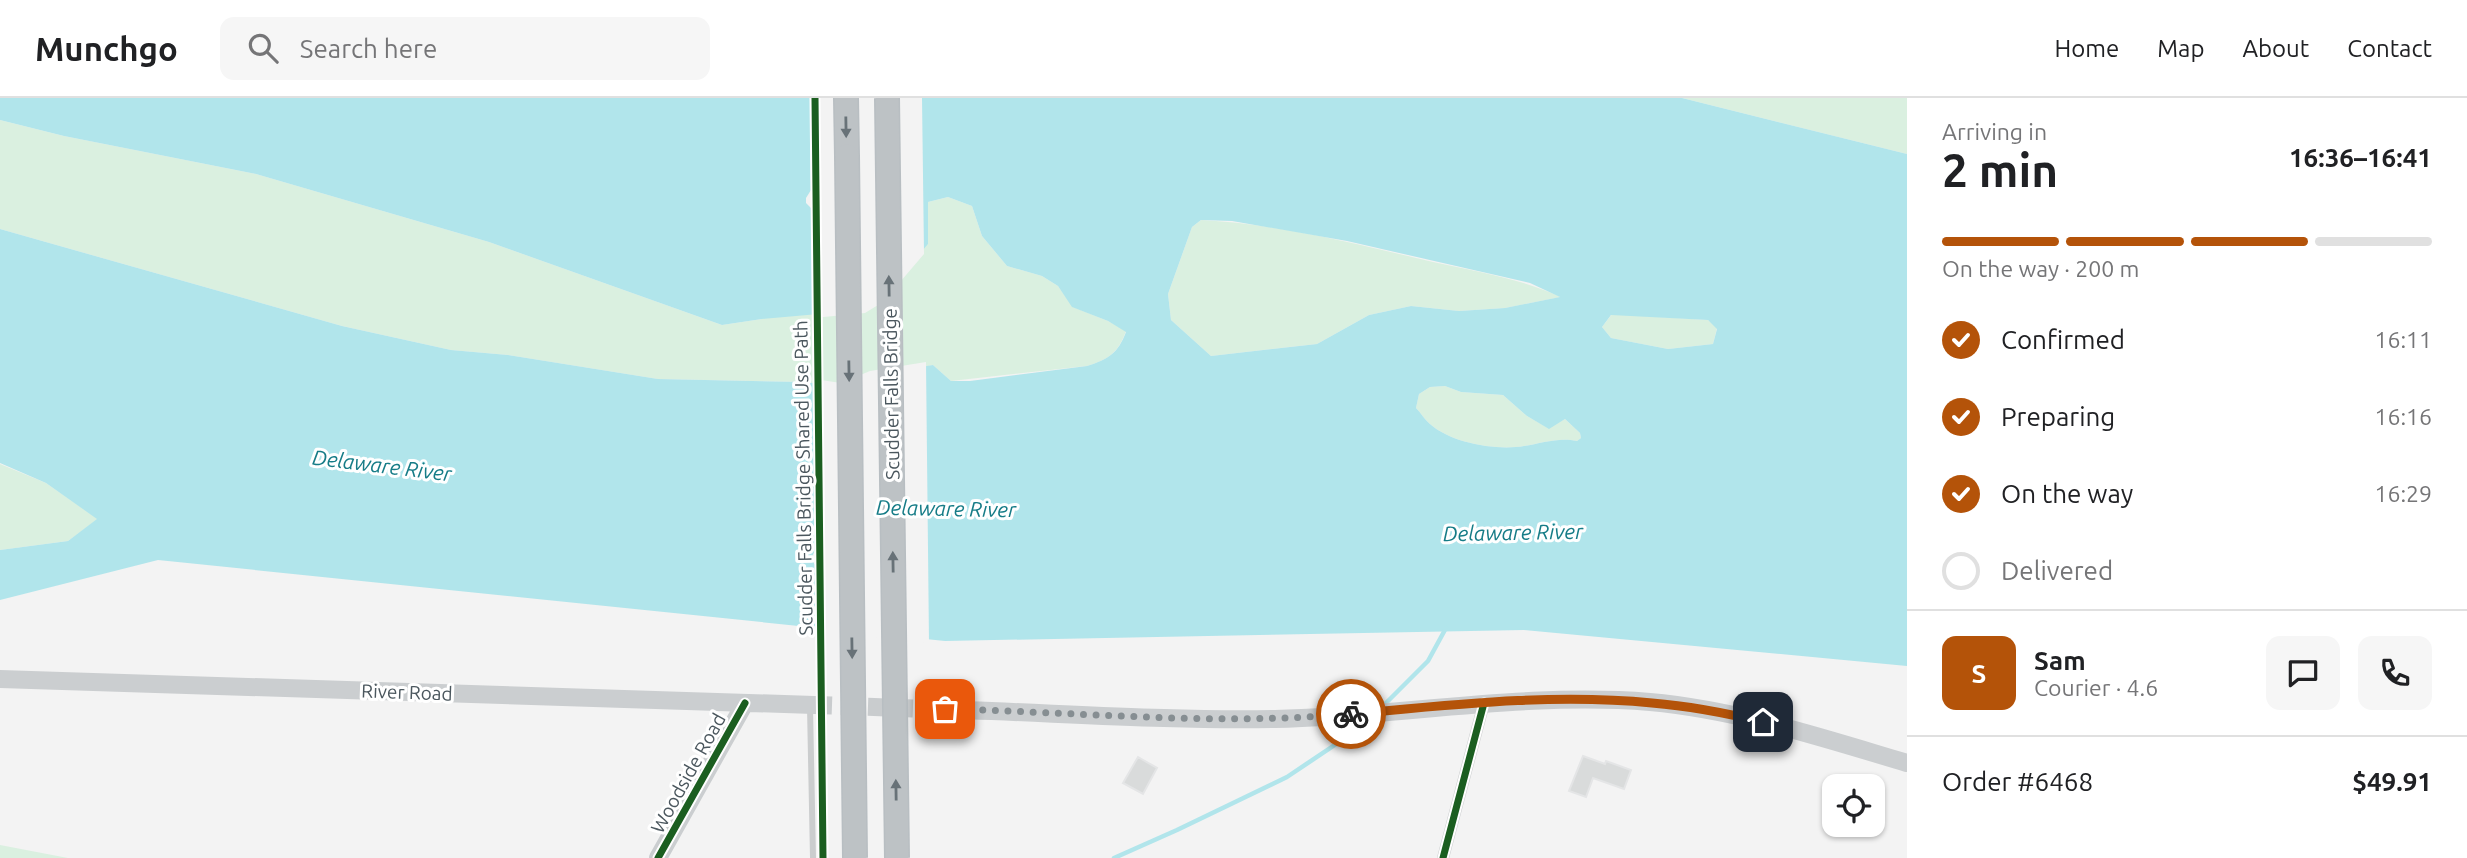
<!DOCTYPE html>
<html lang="en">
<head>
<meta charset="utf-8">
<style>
  :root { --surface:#fff; --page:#f6f6f6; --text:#202124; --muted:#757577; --line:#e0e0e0; --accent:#b45309 }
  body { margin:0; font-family:Ubuntu,sans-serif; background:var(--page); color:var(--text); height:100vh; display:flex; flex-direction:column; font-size:26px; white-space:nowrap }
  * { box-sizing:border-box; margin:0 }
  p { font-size:23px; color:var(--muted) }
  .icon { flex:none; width:38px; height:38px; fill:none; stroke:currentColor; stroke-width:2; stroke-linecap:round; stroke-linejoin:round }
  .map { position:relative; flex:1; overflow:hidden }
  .panel { display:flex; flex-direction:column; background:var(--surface); width:560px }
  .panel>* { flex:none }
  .controls { position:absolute; left:1822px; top:676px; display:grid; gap:14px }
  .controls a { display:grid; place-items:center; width:63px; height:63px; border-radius:14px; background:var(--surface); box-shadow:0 2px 5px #0004; font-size:35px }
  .pin { position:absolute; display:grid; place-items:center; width:60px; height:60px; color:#fff; margin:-30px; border-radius:14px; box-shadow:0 4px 10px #0006 }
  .courier { position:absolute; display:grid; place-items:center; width:70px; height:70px; margin:-35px; border:5px solid #b45309; border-radius:50%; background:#fff; color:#222; box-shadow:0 2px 9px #0007 }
  .summary em { font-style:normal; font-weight:700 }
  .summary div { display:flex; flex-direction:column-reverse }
  .summary { display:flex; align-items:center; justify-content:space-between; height:119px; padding:0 35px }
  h1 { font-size:46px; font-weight:700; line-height:52px }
  .bar { display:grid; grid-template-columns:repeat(4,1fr); gap:10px 7px; align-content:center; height:84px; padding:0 35px }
  .bar i { height:9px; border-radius:5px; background:var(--line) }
  .bar .current { background:var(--accent) }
  .bar p { grid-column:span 4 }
  .line { display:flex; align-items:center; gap:18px; padding:0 35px; border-top:2px solid var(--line) }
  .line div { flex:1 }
  .round { display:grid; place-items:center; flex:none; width:74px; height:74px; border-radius:14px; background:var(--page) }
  ol { padding:0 35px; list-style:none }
  li { display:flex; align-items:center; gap:21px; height:77px }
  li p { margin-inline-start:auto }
  li .icon { padding:7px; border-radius:50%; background:var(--accent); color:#fff; stroke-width:4 }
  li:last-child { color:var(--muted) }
  li i { width:38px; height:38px; border:4px solid var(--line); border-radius:50% }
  header { display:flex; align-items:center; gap:42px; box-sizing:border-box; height:98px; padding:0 35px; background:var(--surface); border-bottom:2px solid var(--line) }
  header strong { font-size:33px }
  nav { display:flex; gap:38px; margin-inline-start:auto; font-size:24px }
  .search { width:490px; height:63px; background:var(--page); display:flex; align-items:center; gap:18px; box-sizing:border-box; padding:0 24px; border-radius:14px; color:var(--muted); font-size:26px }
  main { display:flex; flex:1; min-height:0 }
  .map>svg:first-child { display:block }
  .green { fill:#daf0e0 }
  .water { fill:#b1e5eb; fill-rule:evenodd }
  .pier { fill:#f3f3f3 }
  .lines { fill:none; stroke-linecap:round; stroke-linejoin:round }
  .stream { stroke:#b1e5eb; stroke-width:4.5 }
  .building { fill:#d9dbdb; stroke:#e4e5e6; stroke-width:2 }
  .secondary-tunnel { stroke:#c9ccce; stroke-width:18; stroke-dasharray:18 9; stroke-linecap:butt }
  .highway-casing { stroke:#b8bec2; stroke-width:26 }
  .lane { stroke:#cbcdce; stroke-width:6 }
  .street { stroke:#cbcdce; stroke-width:12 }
  .secondary { stroke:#cbced0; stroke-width:18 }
  .highway { stroke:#bdc2c5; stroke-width:23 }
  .highway-bridge-casing { stroke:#b8bec2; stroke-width:26; stroke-linecap:butt }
  .highway-bridge { stroke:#bdc2c5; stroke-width:23 }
  .cycleway-casing { stroke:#fff; stroke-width:11 }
  .cycleway { stroke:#1b5e20; stroke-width:7 }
  .oneway { fill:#687278 }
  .done { stroke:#868e92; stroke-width:7; stroke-dasharray:0 12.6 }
  .route { stroke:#b45309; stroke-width:9 }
  .labels { text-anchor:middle; stroke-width:6; stroke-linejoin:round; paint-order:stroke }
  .street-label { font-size:19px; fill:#4b575e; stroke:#fff }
  .water-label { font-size:21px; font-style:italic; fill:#167c87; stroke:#fff }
</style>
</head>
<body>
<header>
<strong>Munchgo</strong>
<div class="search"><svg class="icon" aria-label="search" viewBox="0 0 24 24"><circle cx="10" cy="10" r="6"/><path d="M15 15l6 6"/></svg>Search here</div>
<nav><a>Home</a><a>Map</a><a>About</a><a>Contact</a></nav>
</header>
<main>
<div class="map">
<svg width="1907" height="760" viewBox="0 0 1907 760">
  <rect width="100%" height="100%" fill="#f3f3f3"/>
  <path class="green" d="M1683,0H1907V56L1682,0Z
    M0,22L64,38L256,76L489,144L722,227L762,221L928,146V104L948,99L972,108L982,138L1007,168L1042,178L1058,188L1073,209L1108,223L1126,233C1118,255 1109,261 1087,268L951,283L933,267L841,288L803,284L658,281L508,257L451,252L342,228L0,131Z
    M1201,122C1280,126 1357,146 1433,164C1478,174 1519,180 1561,199L1505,210L1459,213L1411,208L1369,217L1317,246L1211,258L1171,222L1168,196L1192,129Z
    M1612,216L1708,222L1717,230L1713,246L1668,251L1611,240L1602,229Z
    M1445,288L1461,294L1503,297L1527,318L1548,330L1565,321L1580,335L1581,340L1577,343C1559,339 1542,345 1524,348C1497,353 1451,345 1430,326C1425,322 1421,315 1416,310L1419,296L1430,289Z
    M0,366L46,385L98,421L68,443L0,452Z
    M0,747L68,760H0Z"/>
  <path class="water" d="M0,0H1682L1907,56V568L1524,532L945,543L158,462L0,502V452L68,443L97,421L46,385L0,365V131L342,228L451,252L508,257L658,281L803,284L841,288L871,277L933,267L951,283H970L1087,268C1109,261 1118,255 1126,234L1108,223L1072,209L1058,188L1042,178L1007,168L982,138L972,108L948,99L928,104V146L881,201L864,212L762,221L722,227L489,144L256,76L64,38L0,22ZM1201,122L1232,123L1347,143L1530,185L1560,199L1505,210L1459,213L1411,208L1369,217L1317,246L1211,258L1171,222L1168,196L1192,129ZM1611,217L1708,222L1717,231L1713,246L1668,251L1611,240L1602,229ZM1445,288L1461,294L1503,297L1527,318L1549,331L1565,321L1580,335L1581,340L1577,343C1559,339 1542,345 1524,348C1497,353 1451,345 1430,326C1425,322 1421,315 1416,310L1419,296L1430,289Z"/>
  <path class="pier" d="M810,0H922L924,156L883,204L865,215L813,220L811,110L806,105V100L811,92Z
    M926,264L929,545L817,534L816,468L811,461L816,450L814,281L841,285L870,273Z"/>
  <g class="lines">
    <path class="stream" d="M1381,610L1428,563L1446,530
      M1114,760L1177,732L1287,679L1360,630L1370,621"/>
  </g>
  <path class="building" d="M1583,658L1605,666L1606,663L1631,672L1624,691L1593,680L1586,699L1569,693Z
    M1138,659L1157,670L1143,696L1123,685Z"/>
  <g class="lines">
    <path class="secondary-tunnel" d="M814,607L931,611"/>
    <g class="highway-casing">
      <path id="highway" d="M846,0L847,58"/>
    </g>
    <path class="lane" d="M810,609L813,760"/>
    <path class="street" d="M1443,760L1484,605"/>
    <path class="secondary" d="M0,581L814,607
      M931,611C1046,614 1160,623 1275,621C1400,618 1524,594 1650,604C1738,612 1823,640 1907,665
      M658,760L745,605"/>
    <use href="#highway" class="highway"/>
    <g class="highway-bridge-casing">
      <path id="highway-bridge" d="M887,0L897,760
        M847,58L855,760"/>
    </g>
    <use href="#highway-bridge" class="highway-bridge"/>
    <g class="cycleway-casing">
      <path id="cycleway" d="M815,0L823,760
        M658,760L745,605
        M1443,760L1484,605"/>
    </g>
    <use href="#cycleway" class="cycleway"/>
  </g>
  <defs><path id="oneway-solid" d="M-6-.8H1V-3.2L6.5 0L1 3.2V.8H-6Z" transform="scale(1.75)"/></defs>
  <g class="oneway">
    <use href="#oneway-solid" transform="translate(846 29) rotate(89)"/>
    <use href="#oneway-solid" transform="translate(889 188) rotate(-91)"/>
    <use href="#oneway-solid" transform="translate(849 273) rotate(89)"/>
    <use href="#oneway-solid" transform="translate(893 464) rotate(-91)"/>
    <use href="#oneway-solid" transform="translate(852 550) rotate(89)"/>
    <use href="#oneway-solid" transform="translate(896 692) rotate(-91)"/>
  </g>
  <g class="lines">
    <path class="done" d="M945,611C1080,614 1215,628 1351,616"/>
    <path class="route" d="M1351,616C1450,607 1552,595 1652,605C1689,608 1726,615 1763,624"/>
  </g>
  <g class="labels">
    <g class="street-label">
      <text transform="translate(891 296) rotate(-91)" y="7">Scudder Falls Bridge</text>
      <text transform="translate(803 380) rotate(-91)" y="7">Scudder Falls Bridge Shared Use Path</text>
      <text transform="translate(407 594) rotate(2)" y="7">River Road</text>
      <text transform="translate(688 675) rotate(-61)" y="7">Woodside Road</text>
    </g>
    <g class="water-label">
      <text transform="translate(382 368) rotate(7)" y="7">Delaware River</text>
      <text transform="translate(946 411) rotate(1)" y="7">Delaware River</text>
      <text transform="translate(1513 435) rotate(-1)" y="7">Delaware River</text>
    </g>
  </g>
</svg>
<div class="controls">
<a><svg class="icon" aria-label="locate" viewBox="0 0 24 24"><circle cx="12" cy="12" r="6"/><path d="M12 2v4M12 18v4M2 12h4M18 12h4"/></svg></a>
</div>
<div class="pin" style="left:945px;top:611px;background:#ea580c"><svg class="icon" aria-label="bag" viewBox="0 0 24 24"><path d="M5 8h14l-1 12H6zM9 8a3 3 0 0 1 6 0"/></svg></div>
<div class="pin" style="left:1763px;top:624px;background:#1f2937"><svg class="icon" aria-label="home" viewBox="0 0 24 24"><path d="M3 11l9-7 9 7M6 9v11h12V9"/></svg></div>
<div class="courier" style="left:1351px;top:616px"><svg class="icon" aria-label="bike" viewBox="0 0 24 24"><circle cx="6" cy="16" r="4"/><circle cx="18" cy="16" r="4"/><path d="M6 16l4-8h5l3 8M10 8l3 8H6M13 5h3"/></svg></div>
</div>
<section class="panel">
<div class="summary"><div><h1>2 min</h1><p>Arriving in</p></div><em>16:36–16:41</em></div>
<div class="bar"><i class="current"></i><i class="current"></i><i class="current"></i><i></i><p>On the way · 200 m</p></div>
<ol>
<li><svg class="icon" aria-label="check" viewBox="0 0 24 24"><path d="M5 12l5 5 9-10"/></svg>Confirmed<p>16:11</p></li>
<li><svg class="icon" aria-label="check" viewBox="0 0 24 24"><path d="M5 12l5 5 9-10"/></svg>Preparing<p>16:16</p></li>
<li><svg class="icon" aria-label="check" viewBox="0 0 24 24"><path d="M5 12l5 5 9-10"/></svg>On the way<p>16:29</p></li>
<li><i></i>Delivered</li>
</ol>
<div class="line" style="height:126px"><b class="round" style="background:var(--accent);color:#fff">S</b><div><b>Sam</b><p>Courier · 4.6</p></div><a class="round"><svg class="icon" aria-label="chat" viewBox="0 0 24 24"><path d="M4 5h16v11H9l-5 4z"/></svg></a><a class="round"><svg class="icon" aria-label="phone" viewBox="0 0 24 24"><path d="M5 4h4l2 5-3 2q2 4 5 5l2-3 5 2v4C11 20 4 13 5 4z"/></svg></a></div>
<div class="line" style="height:91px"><div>Order #6468</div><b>$49.91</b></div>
</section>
</main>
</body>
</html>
